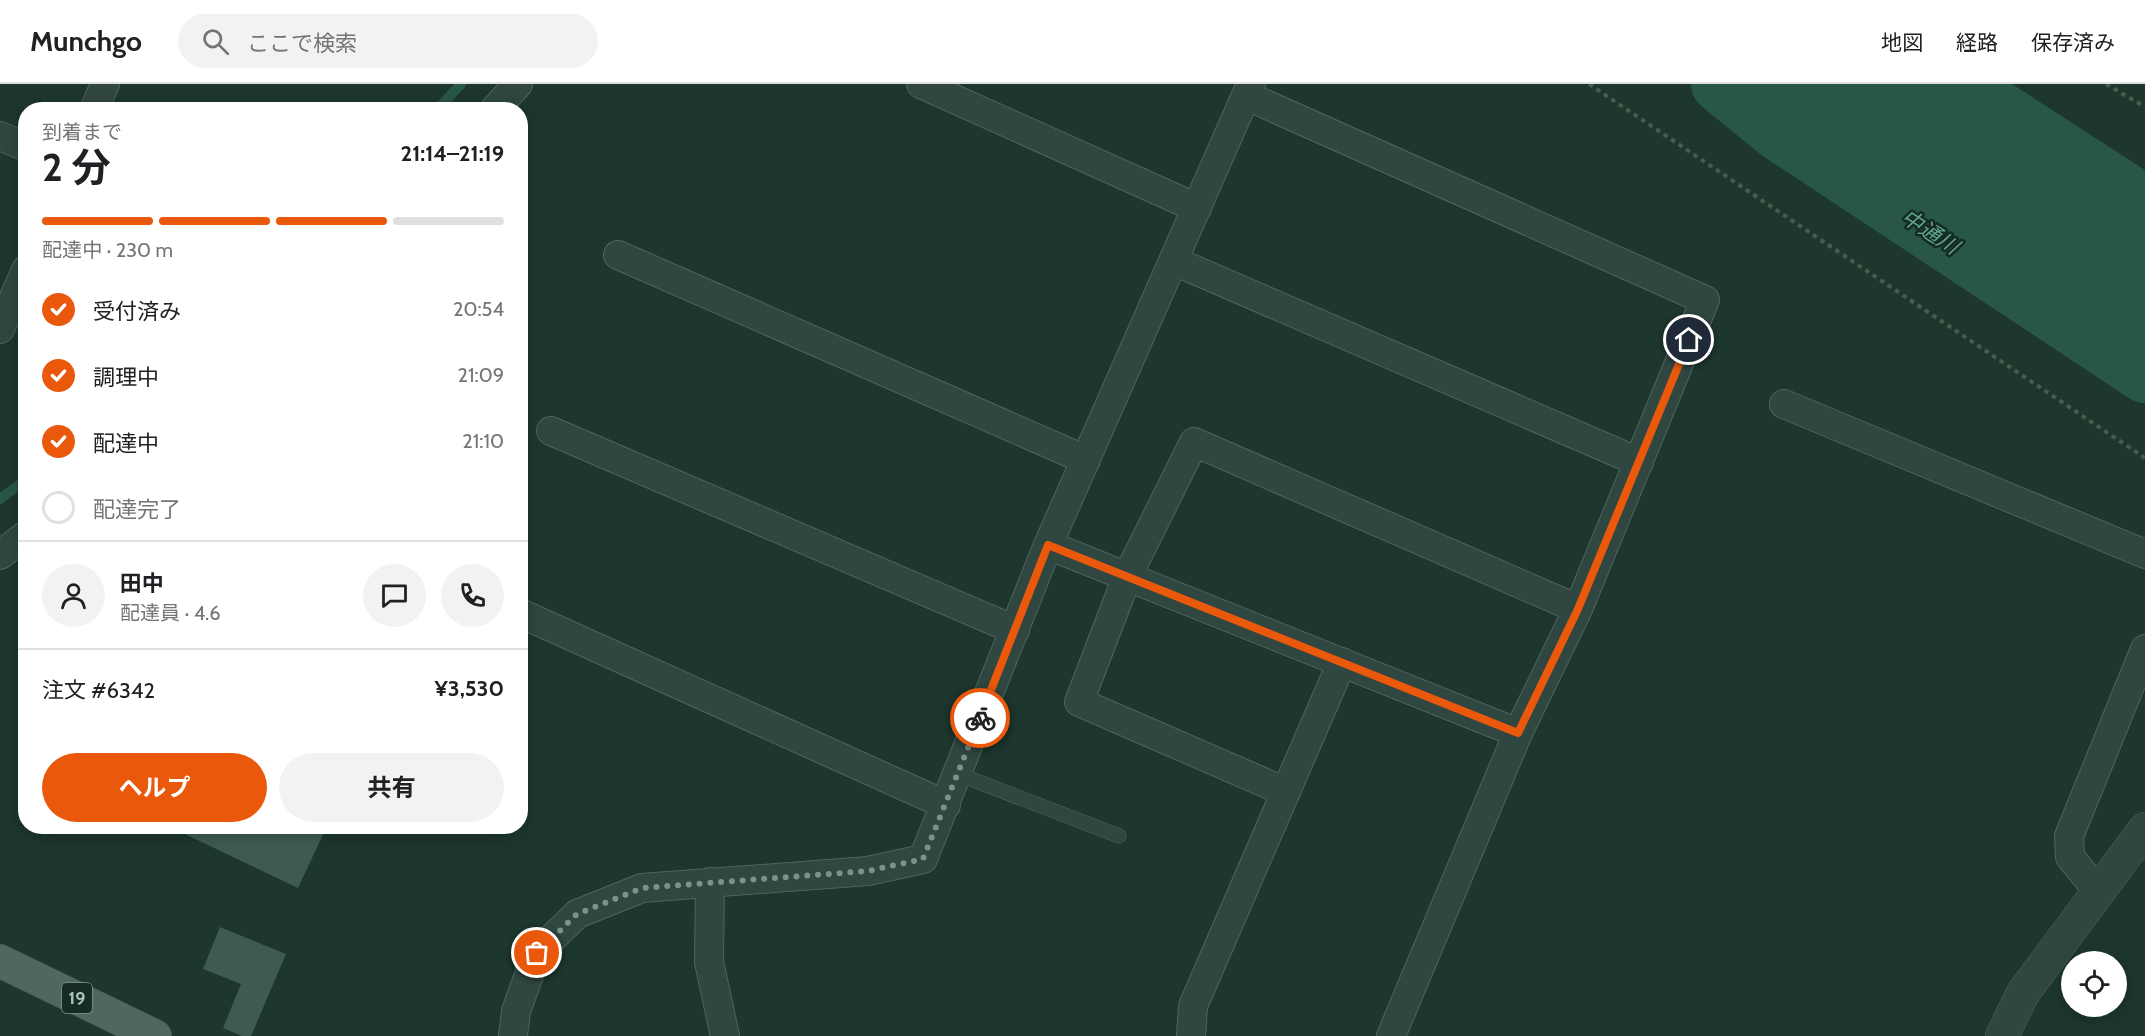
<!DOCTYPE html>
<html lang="ja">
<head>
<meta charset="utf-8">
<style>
  :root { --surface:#fff; --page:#f2f2f2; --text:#202124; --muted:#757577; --line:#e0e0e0; --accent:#ea580c }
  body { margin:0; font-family:Cabin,"Noto Sans JP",sans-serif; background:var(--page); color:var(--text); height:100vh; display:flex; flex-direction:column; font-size:22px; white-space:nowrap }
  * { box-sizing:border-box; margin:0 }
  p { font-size:20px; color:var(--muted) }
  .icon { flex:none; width:33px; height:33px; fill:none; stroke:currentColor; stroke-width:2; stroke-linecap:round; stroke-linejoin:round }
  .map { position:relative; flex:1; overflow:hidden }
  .drawer { position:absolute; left:18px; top:18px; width:510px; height:732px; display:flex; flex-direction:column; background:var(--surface); border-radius:24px; box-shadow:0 3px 15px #0003 }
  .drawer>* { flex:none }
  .buttons { position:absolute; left:2061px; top:867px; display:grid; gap:12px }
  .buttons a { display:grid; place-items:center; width:66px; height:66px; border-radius:50%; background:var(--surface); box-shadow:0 3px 15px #0003; font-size:30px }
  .pin { position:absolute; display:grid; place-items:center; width:51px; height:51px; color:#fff; margin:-26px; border:3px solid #fff; border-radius:50%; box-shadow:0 2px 6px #0007 }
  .courier { position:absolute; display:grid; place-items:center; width:60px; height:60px; margin:-30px; border:4px solid #ea580c; border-radius:50%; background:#fff; color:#222; box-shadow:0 2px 8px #0007 }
  .overview em { font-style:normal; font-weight:700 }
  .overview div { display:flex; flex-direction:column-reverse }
  .overview { display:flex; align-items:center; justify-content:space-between; height:102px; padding:0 24px }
  h1 { font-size:39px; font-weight:700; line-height:45px }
  .bar { display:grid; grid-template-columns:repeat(4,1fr); gap:9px 6px; align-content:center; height:72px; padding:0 24px }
  .bar i { height:8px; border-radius:4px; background:var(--line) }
  .bar .active { background:var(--accent) }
  .bar p { grid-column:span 4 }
  .line { display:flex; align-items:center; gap:15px; padding:0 24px; border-top:2px solid var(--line) }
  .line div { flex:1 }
  .round { display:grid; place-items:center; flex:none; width:63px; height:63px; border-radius:32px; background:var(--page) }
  ol { padding:0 24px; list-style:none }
  li { display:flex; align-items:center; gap:18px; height:66px }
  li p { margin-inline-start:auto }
  li .icon { padding:6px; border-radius:50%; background:var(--accent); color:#fff; stroke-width:4 }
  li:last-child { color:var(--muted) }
  li i { width:33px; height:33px; border:3px solid var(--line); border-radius:50% }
  .cta { display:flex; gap:12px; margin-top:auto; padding:12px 24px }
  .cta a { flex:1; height:69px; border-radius:36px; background:var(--accent); color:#fff; font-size:24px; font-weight:700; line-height:69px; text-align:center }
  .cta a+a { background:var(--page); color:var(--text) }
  header { display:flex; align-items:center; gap:36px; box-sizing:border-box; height:84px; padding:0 30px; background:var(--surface); border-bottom:2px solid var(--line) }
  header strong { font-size:28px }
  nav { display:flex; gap:33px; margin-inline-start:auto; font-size:21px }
  .search { width:420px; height:54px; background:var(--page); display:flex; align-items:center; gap:15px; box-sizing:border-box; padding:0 21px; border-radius:33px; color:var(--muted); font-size:22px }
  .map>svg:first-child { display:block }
  .water { fill:#285648 }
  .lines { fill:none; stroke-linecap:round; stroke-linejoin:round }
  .stream { stroke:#285648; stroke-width:10 }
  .river { stroke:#285648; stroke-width:58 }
  .building { fill:#3e5b53 }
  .service-casing { stroke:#4e655e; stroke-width:15 }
  .minor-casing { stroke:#4e655e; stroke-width:30 }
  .tertiary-casing { stroke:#4e655e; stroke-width:34 }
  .primary-casing { stroke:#3d534d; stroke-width:34 }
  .path { stroke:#455e4b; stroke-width:4; stroke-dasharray:4.5 4.5; stroke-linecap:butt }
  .service { stroke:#304640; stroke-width:14 }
  .minor { stroke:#304640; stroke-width:28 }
  .tertiary { stroke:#304640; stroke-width:33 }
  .primary { stroke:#4e6760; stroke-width:33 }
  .done { stroke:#79928b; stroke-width:6; stroke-dasharray:0 10.8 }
  .route { stroke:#ea580c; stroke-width:8 }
  .labels { text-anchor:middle; stroke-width:5; stroke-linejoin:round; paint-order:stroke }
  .shield { fill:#162b25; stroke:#7e968f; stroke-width:1.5 }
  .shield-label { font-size:18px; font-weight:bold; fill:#aac4bd }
  .water-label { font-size:21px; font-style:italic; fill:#5fa691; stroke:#162b25 }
</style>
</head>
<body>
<header>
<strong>Munchgo</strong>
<div class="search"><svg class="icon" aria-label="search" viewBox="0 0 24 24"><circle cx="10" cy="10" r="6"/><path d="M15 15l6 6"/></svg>ここで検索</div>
<nav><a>地図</a><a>経路</a><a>保存済み</a></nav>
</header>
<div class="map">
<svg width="2145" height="952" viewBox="0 0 2145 952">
  <rect width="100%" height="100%" fill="#1d362e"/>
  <path class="water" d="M1726,0H2012L2145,86V314L1889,93Z"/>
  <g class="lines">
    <path class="stream" d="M437,26L461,0
      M0,415L26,396"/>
    <path class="river" d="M1720,0L1779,48L2145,290"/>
  </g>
  <path class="building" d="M168,742H327L298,804Z
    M220,843L286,870L251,952H242L223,944L241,900L203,885Z"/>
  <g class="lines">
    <g class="service-casing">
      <path id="service" d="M958,690L1119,752"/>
    </g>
    <g class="minor-casing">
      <path id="minor" d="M921,0L1197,124
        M1247,12L1705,216L1578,525L1518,649L1391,952
        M94,26L105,0
        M494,26L518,0
        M0,52L26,63
        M618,171L1086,376
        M1174,177L1639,378
        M0,245L26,186
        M1784,320L2145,470
        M551,347L1015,546
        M1048,461L1518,649
        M0,471L26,451
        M520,529L946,721
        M1286,708L1079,618L1127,493L1194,358L1578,525
        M710,798L709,878L725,952
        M2098,807L2070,773L2069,752L2145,565
        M513,952L516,927L537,869L577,830L642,804L868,787L923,775L1048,461L1251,0
        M1191,952L1193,922L1342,578"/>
    </g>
    <g class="tertiary-casing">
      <path id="tertiary" d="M2002,952L2023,909L2145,745"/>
    </g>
    <g class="primary-casing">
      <path id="primary" d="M0,877L155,952"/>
    </g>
    <path class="path" d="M1589,0L2145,374
      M2106,0L2145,23"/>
    <use href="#service" class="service"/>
    <use href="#minor" class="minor"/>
    <use href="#tertiary" class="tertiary"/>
    <use href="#primary" class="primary"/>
  </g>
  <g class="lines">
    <path class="done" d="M537,869L577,830L642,804L868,787L923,775L980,634"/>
    <path class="route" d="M980,634L1048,461L1518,649L1578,525L1689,256"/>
  </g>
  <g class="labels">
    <rect class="shield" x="62" y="899" width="30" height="30" rx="4.5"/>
    <g class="shield-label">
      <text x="77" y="920">19</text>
    </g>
    <g class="water-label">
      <text transform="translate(1930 148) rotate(33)" y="7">中通川</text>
    </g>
  </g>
</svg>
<div class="buttons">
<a><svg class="icon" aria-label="locate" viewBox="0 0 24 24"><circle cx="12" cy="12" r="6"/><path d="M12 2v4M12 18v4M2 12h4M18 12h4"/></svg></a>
</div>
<div class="pin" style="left:537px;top:869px;background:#ea580c"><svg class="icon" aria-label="bag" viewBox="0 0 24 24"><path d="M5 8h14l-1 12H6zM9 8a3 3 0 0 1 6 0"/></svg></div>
<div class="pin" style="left:1689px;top:256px;background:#1f2937"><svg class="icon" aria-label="home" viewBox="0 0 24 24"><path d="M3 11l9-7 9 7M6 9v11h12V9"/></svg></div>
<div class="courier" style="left:980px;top:634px"><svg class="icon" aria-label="bike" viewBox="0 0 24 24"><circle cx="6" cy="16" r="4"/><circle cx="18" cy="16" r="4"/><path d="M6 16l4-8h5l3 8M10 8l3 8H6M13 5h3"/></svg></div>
<section class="drawer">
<div class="overview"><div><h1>2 分</h1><p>到着まで</p></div><em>21:14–21:19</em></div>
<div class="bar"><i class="active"></i><i class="active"></i><i class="active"></i><i></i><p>配達中 · 230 m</p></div>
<ol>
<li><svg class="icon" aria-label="check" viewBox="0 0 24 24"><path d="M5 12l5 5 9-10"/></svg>受付済み<p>20:54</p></li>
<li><svg class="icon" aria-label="check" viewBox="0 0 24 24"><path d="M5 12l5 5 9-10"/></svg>調理中<p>21:09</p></li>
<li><svg class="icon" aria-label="check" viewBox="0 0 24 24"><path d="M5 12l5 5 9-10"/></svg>配達中<p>21:10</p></li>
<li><i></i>配達完了</li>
</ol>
<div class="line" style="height:108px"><a class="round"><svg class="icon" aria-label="person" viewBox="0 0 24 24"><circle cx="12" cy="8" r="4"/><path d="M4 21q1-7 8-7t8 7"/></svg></a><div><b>田中</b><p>配達員 · 4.6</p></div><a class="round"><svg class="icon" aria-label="chat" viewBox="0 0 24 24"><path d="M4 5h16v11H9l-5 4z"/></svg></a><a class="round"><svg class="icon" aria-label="phone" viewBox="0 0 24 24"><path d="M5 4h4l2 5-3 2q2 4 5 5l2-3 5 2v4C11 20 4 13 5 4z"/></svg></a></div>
<div class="line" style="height:78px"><div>注文 #6342</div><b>¥3,530</b></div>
<div class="cta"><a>ヘルプ</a><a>共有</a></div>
</section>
</div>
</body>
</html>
